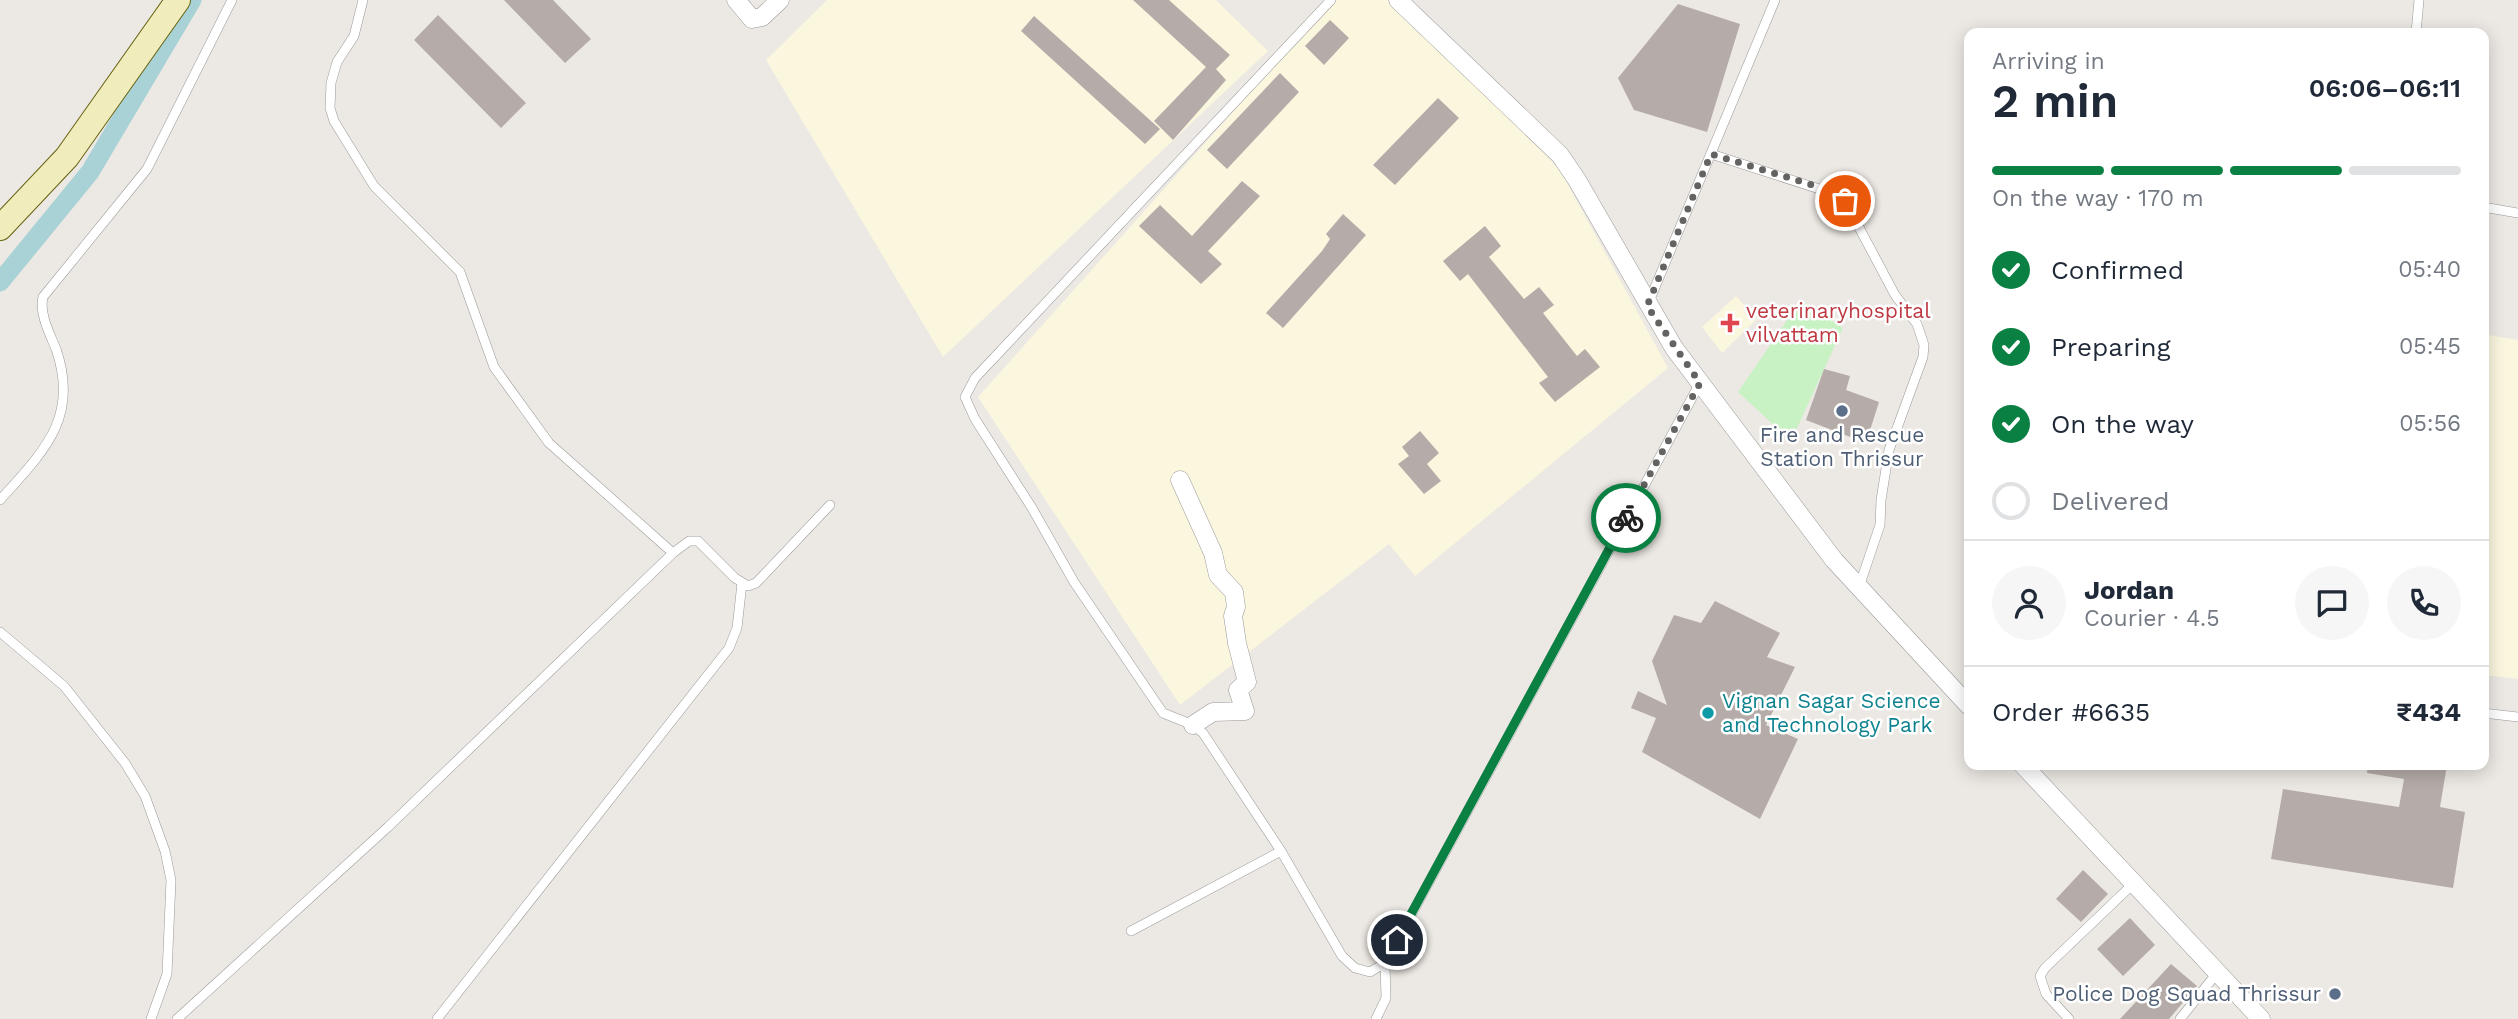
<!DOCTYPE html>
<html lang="en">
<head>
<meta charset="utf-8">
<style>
  :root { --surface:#fff; --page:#f6f6f7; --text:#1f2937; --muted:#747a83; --line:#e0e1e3; --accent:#0b8043 }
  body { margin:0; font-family:"Work Sans",sans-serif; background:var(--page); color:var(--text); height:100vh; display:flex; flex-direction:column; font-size:26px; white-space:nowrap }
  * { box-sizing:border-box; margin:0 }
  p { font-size:23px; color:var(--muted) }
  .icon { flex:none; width:38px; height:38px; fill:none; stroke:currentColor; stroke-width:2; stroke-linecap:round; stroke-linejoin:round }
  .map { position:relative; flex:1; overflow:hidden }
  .panel { position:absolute; left:1964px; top:28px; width:525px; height:742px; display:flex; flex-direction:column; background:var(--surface); border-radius:14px; box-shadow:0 4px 18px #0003 }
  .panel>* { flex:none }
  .pin { position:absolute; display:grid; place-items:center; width:60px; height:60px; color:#fff; margin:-30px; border:4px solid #fff; border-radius:50%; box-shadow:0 2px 7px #0007 }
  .courier { position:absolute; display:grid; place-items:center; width:70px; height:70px; margin:-35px; border:5px solid #0b8043; border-radius:50%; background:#fff; color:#222; box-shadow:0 2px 9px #0007 }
  .overview em { font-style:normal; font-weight:600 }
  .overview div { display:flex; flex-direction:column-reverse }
  .overview { display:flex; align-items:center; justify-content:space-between; height:119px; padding:0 28px }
  h1 { font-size:46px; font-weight:600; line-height:52px }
  .bar { display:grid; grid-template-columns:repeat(4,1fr); gap:10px 7px; align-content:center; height:84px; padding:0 28px }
  .bar i { height:9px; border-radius:5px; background:var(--line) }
  .bar .selected { background:var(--accent) }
  .bar p { grid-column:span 4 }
  .line { display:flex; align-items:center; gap:18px; padding:0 28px; border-top:2px solid var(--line) }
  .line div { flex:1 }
  .round { display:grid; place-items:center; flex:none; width:74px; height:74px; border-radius:37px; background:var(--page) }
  ol { padding:0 28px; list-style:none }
  li { display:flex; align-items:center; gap:21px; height:77px }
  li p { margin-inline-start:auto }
  li .icon { padding:7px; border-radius:50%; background:var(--accent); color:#fff; stroke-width:4 }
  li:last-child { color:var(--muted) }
  li i { width:38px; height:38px; border:4px solid var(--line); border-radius:50% }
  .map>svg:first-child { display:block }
  .education { fill:#fbf6de }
  .park { fill:#c8f2c4 }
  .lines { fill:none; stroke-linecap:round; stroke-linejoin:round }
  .canal { stroke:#a8d2d5; stroke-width:19 }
  .building { fill:#b5aca9 }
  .lane-casing { stroke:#999; stroke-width:10 }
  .street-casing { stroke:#999; stroke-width:19 }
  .secondary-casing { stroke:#656211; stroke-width:26 }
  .lane { stroke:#fff; stroke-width:9 }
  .street { stroke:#fff; stroke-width:18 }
  .secondary { stroke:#f1ecbc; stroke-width:24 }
  .done { stroke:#656362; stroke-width:7; stroke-dasharray:0 12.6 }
  .route { stroke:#0b8043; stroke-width:9 }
  .health-dot { fill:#e0444e; stroke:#fff; stroke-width:2.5 }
  .service-dot { fill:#5c6f8a; stroke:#fff; stroke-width:2.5 }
  .culture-dot { fill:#0f9aa8; stroke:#fff; stroke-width:2.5 }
  .labels { text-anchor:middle; stroke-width:5; stroke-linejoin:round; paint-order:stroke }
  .health-label { font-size:21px; fill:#be3a42; stroke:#fff; text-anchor:start }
  .service-label { font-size:21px; fill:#4e5e75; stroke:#fff }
  .culture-label { font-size:21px; fill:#0d838f; stroke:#fff; text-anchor:start }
</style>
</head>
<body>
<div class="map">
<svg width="2518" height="1019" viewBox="0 0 2518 1019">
  <rect width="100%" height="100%" fill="#ece8e3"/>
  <path class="education" d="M827,0H1216L1268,51L943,357L766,60Z
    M1333,0H1390L1560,170L1668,368L1415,576L1389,544L1180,705L978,397Z
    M1736,296L1757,319L1722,353L1702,327Z
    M2483,334L2518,340V679L2483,675Z"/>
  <path class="park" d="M1801,300L1843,328L1791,441L1738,392Z"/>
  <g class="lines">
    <path class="canal" d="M0,282L90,172L192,0"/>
  </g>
  <path class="building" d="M504,0H553L591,39L565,63Z
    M1133,0H1169L1230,55L1216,69L1226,80L1173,140L1154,121L1206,67Z
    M1678,4L1740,24L1707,132L1634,110L1618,78Z
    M438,15L526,103L501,128L414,40Z
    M1034,16L1160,129L1145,144L1021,31Z
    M1330,20L1349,38L1324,65L1305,46Z
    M1280,73L1299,92L1227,169L1207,150Z
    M1438,98L1459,118L1395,185L1373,165Z
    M1242,181L1260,196L1208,251L1222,264L1201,284L1139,226L1160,205L1192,236Z
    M1343,214L1366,235L1283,328L1266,313L1322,251L1330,239L1326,234Z
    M1485,226L1501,246L1489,257L1524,299L1539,287L1554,305L1543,313L1577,356L1585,349L1600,367L1555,402L1539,383L1548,377L1468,274L1460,281L1443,261Z
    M1824,369L1850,376L1846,390L1879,402L1866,443L1806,420Z
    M1420,431L1439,453L1427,464L1441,481L1424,494L1398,464L1409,456L1402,447Z
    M1715,601L1780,633L1767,657L1795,667L1766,725L1798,739L1760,819L1642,752L1656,718L1631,708L1638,691L1667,705L1652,661L1674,615L1701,623Z
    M2368,765H2447L2440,807L2465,812L2453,888L2271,859L2283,789L2399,807L2404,779L2367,773Z
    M2083,870L2108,894L2081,922L2056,899Z
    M2130,918L2155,945L2123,976L2097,949Z
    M2171,964L2197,986L2169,1019H2120Z"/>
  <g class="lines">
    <g class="lane-casing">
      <path id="lane" d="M363,0L354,36L337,62L331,83L330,108L334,121L374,186L460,272L494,367L549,443L673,553L689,541H698L735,578L748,586L756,583L830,505
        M1331,0L975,378L965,397L975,419L1032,508L1074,582L1163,713L1193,725L1203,733L1281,851L1342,956L1355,968L1370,972L1385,963L1700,383
        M2416,33L2419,0
        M1711,154L1838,195L1845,201L1895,295L1917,324L1924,345L1923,357L1889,450L1881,500L1880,525L1859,587
        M2483,207L2518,213
        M1648,304L1775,0
        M0,500C43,452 80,418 56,349C50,334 39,314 43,297L147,169L232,0
        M0,632L64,686L125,763L145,796L165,851L171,880L167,974L151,1019
        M2483,713L2518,717
        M1131,931L1281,851
        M177,1019L388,827L673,553
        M437,1019L729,648L737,628L742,583
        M1376,1019L1386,998L1385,963
        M2069,1019L2046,994L2040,976L2045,968L2133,884
        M2180,1019L2217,973"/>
    </g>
    <g class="street-casing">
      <path id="street" d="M736,0L752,19L762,17L780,0
        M1398,0L1560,155L1577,180L1674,348L1834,560L1969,706
        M1180,480L1213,553L1218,575L1234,592L1236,607L1233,616L1237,643L1247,682L1238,690L1245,711L1213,712L1193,725
        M2023,765L2261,1019"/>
    </g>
    <g class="secondary-casing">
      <path id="secondary" d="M0,228L67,157L178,0"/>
    </g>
    <use href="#lane" class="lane"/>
    <use href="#street" class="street"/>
    <use href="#secondary" class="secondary"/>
  </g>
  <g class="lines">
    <path class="done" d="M1626,518L1700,383L1647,306L1711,154L1829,190L1845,201"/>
    <path class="route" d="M1397,940L1626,518"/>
  </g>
  <path class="health-dot" d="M1726.5 312.5h7v7h7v7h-7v7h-7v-7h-7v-7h7z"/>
  <g class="service-dot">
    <circle cx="1842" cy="411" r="7"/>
    <circle cx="2335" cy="994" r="7"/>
  </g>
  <circle class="culture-dot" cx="1708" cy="713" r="7"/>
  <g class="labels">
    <g class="health-label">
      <text x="1746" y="318">veterinaryhospital<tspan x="1746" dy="24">vilvattam</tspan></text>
    </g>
    <g class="service-label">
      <text x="1842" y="442">Fire and Rescue<tspan x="1842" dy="24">Station Thrissur</tspan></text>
      <text x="2321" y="1001" text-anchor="end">Police Dog Squad Thrissur</text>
    </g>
    <g class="culture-label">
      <text x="1722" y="708">Vignan Sagar Science<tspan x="1722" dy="24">and Technology Park</tspan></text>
    </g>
  </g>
</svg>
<div class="pin" style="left:1845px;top:201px;background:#ea580c"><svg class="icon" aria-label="bag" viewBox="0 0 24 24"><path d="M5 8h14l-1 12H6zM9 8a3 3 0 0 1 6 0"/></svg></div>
<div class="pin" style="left:1397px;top:940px;background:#1f2937"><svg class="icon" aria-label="home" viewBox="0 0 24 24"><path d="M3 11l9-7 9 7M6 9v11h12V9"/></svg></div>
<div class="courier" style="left:1626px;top:518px"><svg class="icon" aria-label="bike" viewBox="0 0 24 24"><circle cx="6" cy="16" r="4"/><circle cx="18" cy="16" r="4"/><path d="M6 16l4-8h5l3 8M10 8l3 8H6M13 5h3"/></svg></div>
<section class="panel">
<div class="overview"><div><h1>2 min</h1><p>Arriving in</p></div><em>06:06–06:11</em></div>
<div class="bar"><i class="selected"></i><i class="selected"></i><i class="selected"></i><i></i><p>On the way · 170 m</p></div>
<ol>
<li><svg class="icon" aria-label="check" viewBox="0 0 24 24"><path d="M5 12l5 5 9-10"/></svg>Confirmed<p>05:40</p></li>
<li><svg class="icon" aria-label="check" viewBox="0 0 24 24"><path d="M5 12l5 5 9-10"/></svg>Preparing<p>05:45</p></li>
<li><svg class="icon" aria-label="check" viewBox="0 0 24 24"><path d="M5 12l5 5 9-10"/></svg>On the way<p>05:56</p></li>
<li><i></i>Delivered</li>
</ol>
<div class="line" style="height:126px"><a class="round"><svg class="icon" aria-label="person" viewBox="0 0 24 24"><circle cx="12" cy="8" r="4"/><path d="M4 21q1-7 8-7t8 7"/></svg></a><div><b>Jordan</b><p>Courier · 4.5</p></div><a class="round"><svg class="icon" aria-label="chat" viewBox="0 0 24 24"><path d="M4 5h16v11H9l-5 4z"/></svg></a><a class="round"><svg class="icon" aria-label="phone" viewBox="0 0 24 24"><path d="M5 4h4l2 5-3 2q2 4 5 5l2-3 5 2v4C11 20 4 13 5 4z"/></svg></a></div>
<div class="line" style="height:91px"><div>Order #6635</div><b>₹434</b></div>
</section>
</div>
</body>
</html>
